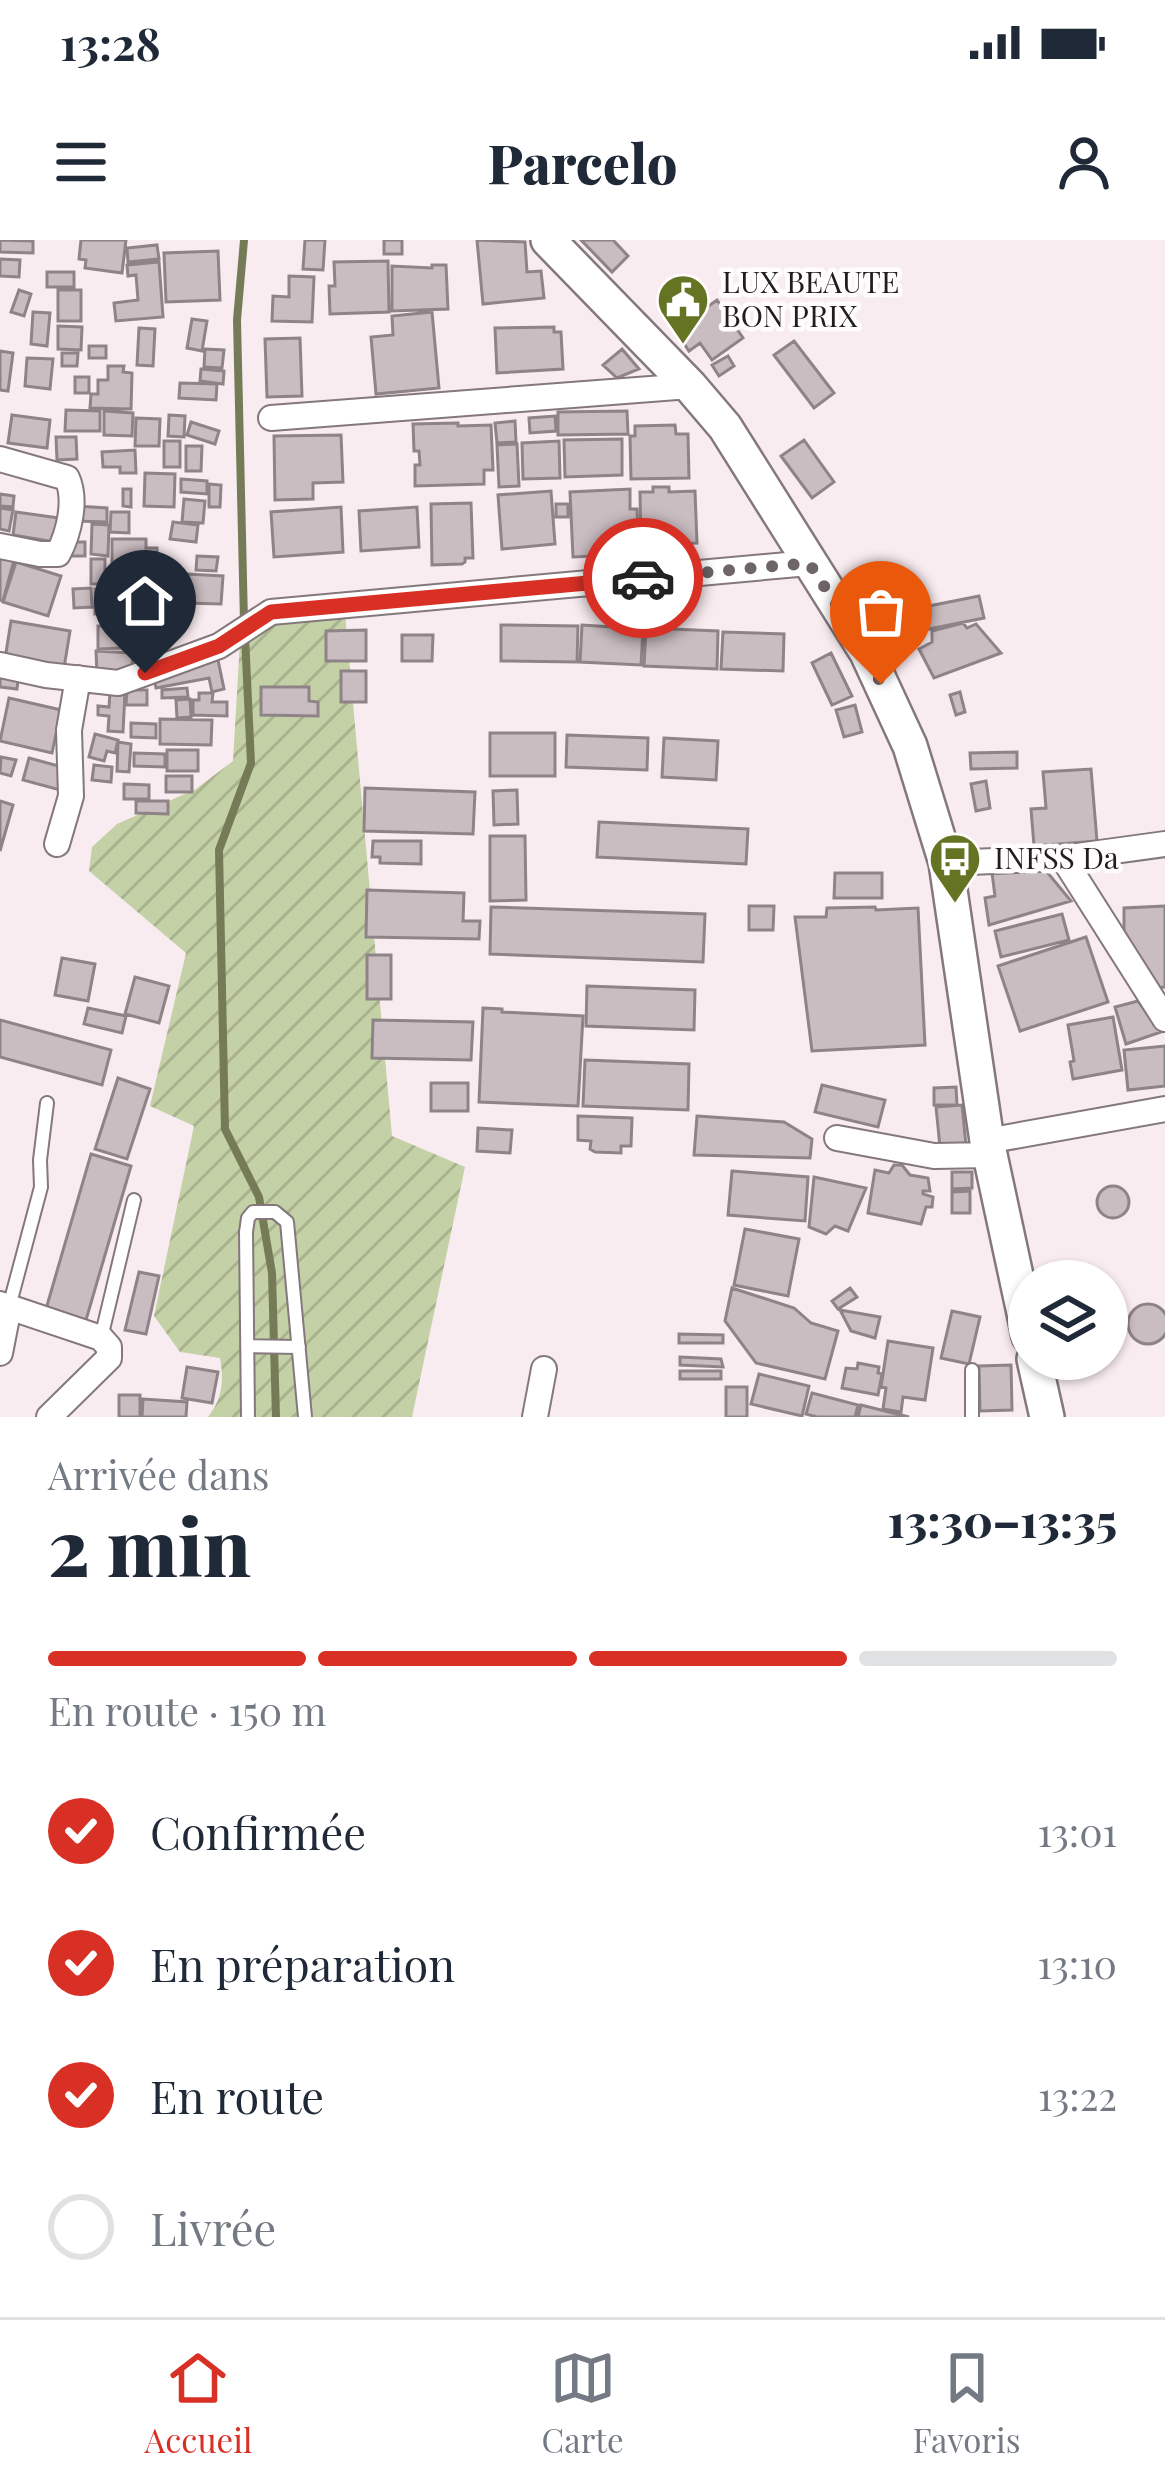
<!DOCTYPE html>
<html lang="fr">
<head>
<meta charset="utf-8">
<style>
  :root { --surface:#fff; --page:#f2f2f3; --text:#1f2937; --muted:#747a83; --line:#e0e1e3; --accent:#d93025 }
  body { margin:0; font-family:"Playfair Display",serif; background:var(--page); color:var(--text); height:100vh; display:flex; flex-direction:column; font-size:45px; white-space:nowrap }
  * { box-sizing:border-box; margin:0 }
  p { font-size:39px; color:var(--muted) }
  .icon { flex:none; width:66px; height:66px; fill:none; stroke:currentColor; stroke-width:2; stroke-linecap:round; stroke-linejoin:round }
  .map { position:relative; height:1177px; overflow:hidden }
  .details { display:flex; flex-direction:column; background:var(--surface); flex:1 }
  .details>* { flex:none }
  .tools { position:absolute; left:1008px; top:1020px; display:grid; gap:24px }
  .tools a { display:grid; place-items:center; width:120px; height:120px; border-radius:50%; background:var(--surface); box-shadow:0 3px 9px #0004; font-size:60px }
  .pin { position:absolute; display:grid; place-items:center; width:102px; height:102px; color:#fff; margin:-123px -51px; border-radius:50% 50% 50% 0; rotate:-45deg; box-shadow:0 0 12px #0007 }
  .pin .icon { rotate:45deg }
  .courier { position:absolute; display:grid; place-items:center; width:120px; height:120px; margin:-60px; border:9px solid #d93025; border-radius:50%; background:#fff; color:#222; box-shadow:0 3px 15px #0007 }
  .head em { font-style:normal; font-weight:800 }
  .head div { display:flex; flex-direction:column-reverse }
  .head { display:flex; align-items:center; justify-content:space-between; height:204px; padding:0 48px }
  h1 { font-size:78px; font-weight:800; line-height:90px }
  .bar { display:grid; grid-template-columns:repeat(4,1fr); gap:18px 12px; align-content:center; height:144px; padding:0 48px }
  .bar i { height:15px; border-radius:9px; background:var(--line) }
  .bar .selected { background:var(--accent) }
  .bar p { grid-column:span 4 }
  ol { padding:0 48px; list-style:none }
  li { display:flex; align-items:center; gap:36px; height:132px }
  li p { margin-inline-start:auto }
  li .icon { padding:12px; border-radius:50%; background:var(--accent); color:#fff; stroke-width:4 }
  li:last-child { color:var(--muted) }
  li i { width:66px; height:66px; border:6px solid var(--line); border-radius:50% }
  .status { display:flex; justify-content:space-between; align-items:center; height:84px; padding:0 60px; background:var(--surface); direction:ltr }
  .status svg { height:33px; fill:currentColor }
  header { display:flex; justify-content:space-between; align-items:center; height:156px; padding:0 48px; background:var(--surface); font-size:54px; font-weight:800 }
  .dock { display:flex; justify-content:space-around; align-items:center; height:168px; border-top:3px solid var(--line); background:var(--surface); font-size:33px; color:var(--muted) }
  .dock a { display:grid; justify-items:center; gap:6px }
  .dock .selected { color:var(--accent) }
  .map>svg:first-child { display:block }
  .garden { fill:url(#garden-furrows) }
  .lines { fill:none; stroke-linecap:round; stroke-linejoin:round }
  .stream { stroke:#747b56; stroke-width:8 }
  .building { fill:#cabdc1; stroke:#8e8387; stroke-width:3 }
  .lane-casing { stroke:#84787c; stroke-width:16 }
  .street-casing { stroke:#84787c; stroke-width:28 }
  .secondary-casing { stroke:#84787c; stroke-width:38 }
  .lane { stroke:#fff; stroke-width:12 }
  .street { stroke:#fff; stroke-width:24 }
  .secondary { stroke:#fff; stroke-width:33 }
  .done { stroke:#6d6567; stroke-width:12; stroke-dasharray:0 21.6 }
  .route { stroke:#d93025; stroke-width:15 }
  .labels { text-anchor:middle; stroke-width:9; stroke-linejoin:round; paint-order:stroke }
  .poi-label { font-size:30px; fill:#211c1d; stroke:#fffcfd; text-anchor:start }
</style>
</head>
<body>
<div class="status"><b>13:28</b><svg viewBox="0 0 49 12"><path d="M0 12V9h3v3zM5 12V6h3v6zM10 12V3h3v9zM15 12V0h3v12zM26 1h20v11H26zM47 4h2v5h-2z"/></svg></div>
<header><svg class="icon" aria-label="menu" viewBox="0 0 24 24"><path d="M4 6h16M4 12h16M4 18h16"/></svg>Parcelo<svg class="icon" aria-label="person" viewBox="0 0 24 24"><circle cx="12" cy="8" r="4"/><path d="M4 21q1-7 8-7t8 7"/></svg></header>
<div class="map">
<svg width="1165" height="1177" viewBox="0 0 1165 1177">
  <defs>
    <pattern id="garden-furrows" width="10" height="10" patternUnits="userSpaceOnUse" patternTransform="scale(3)"><rect width="10" height="10" fill="#c4d0a5"/><path d="M-1 1l2-2M0 10L10 0M9 11l2-2" fill="none" stroke="#a8b28e"/></pattern>
  </defs>
  <rect width="100%" height="100%" fill="#f9ecf0"/>
  <path class="garden" d="M344,363L392,896L465,927L412,1177H208C223,1158 224,1140 220,1118L180,1112L154,1076L194,886L150,866L186,713L89,631L92,607L117,584L196,549L233,521L240,401L271,369Z"/>
  <g class="lines">
    <path class="stream" d="M244,382L237,80L244,0
      M245,397L251,523L219,610L225,889L259,957L272,1033L276,1177"/>
  </g>
  <path class="building" d="M0,0L33,1V13L0,12Z
    M81,0H126L122,33L85,28L86,20L79,19Z
    M305,0H325L323,30L303,29Z
    M384,0H402V14H384Z
    M477,0L525,2L527,32L541,31L544,58L483,64Z
    M581,0H613L628,16L612,32Z
    M157,5L159,19L128,22L127,8Z
    M218,11L220,60L166,62L164,13Z
    M0,19L20,20L19,37L0,36Z
    M388,21L389,72L330,74L329,46H335L334,22Z
    M159,22L163,77L116,81L114,63L138,60L136,35L128,36L127,25Z
    M432,25H446L448,69L392,71V26L432,28Z
    M47,32H74V47H47Z
    M289,36L314,37L312,82L272,81L273,56L289,57Z
    M19,50L31,54L24,76L11,72Z
    M58,50H81V81H58Z
    M717,60L743,98L712,120L700,103L689,111L675,90Z
    M33,72L50,73L47,106L31,104Z
    M432,72L439,148L376,154L371,97L393,95L392,76Z
    M192,79L207,81L202,111L187,108Z
    M58,86L82,87L81,110L58,109Z
    M554,87V92H561L563,129L497,133L495,88Z
    M139,88L155,89L153,126L137,125Z
    M300,98L302,156L267,157L265,99Z
    M794,101L834,153L814,168L774,115Z
    M89,106H106V118H89Z
    M205,109L224,110L222,128L204,127Z
    M622,109L639,129L617,138L603,125Z
    M0,111L13,113L8,151L0,150Z
    M62,113H78L77,126H62Z
    M728,116L734,126L719,136L712,125Z
    M27,118L53,119L50,149L25,146Z
    M108,126H124L123,132L132,133L131,169L90,168L91,154H98V140H108Z
    M201,129L224,131L223,144L200,141Z
    M75,137H89V153H75Z
    M180,143L217,144L216,160L179,158Z
    M66,170L100,171V191H65Z
    M104,171L133,173L132,196L104,195Z
    M627,171L628,194L558,195V172Z
    M12,175L50,180L47,208L8,203Z
    M169,175L185,176L184,197L168,196Z
    M555,176L556,191L530,193L529,178Z
    M136,178L160,179L159,206H135Z
    M515,181L516,202L497,203L495,183Z
    M191,182L219,191L215,204L187,195Z
    M458,183V186L491,185L493,230H484V244L415,246V225H420L419,211H414L413,184Z
    M675,185L676,194H688L689,238L631,239L630,196H635V186Z
    M341,195L343,242L313,243V259L275,260L274,196Z
    M56,197H76L77,219L57,220Z
    M622,199V235L565,237L564,200Z
    M804,200L834,242L812,258L781,216Z
    M164,201H180V227H164Z
    M559,201L560,238L523,239L522,203Z
    M517,204L519,246L499,247L497,205Z
    M186,206H202L201,231H186Z
    M135,210L136,233H120V227H103L102,212Z
    M145,233L175,234L174,267L144,266Z
    M181,239L207,241V254L181,252Z
    M209,244L221,245L220,267H209Z
    M653,247H669V252L695,251L697,303L641,305L640,252H653Z
    M123,249H131V267L123,266Z
    M630,249V269H637L639,314L573,317L570,252Z
    M551,251L555,304L502,309L498,255Z
    M0,254L14,256L13,267L0,266Z
    M184,259L205,261L203,283L182,282Z
    M471,263L473,318H465V322L462,324L432,325L431,264Z
    M556,264H568V277H556Z
    M76,266L107,268V282L76,281Z
    M341,267L343,312L274,317L271,272Z
    M417,267L419,307L361,311L359,271Z
    M0,268L13,270L9,291L0,289Z
    M16,272L59,278L55,302L13,295Z
    M111,272H129V293L110,292Z
    M173,282L198,285L196,302L170,299Z
    M92,284L109,285L108,316L91,314Z
    M112,299H146V308H157V326H149V338H124V334H112Z
    M72,302H85V316H72Z
    M0,316L14,320L3,361L0,360Z
    M197,316L218,317L216,331L196,330Z
    M91,319H105V344H91Z
    M16,322L61,336L48,376L3,362Z
    M187,334L223,336L221,364L186,363Z
    M112,339L162,342L161,361L111,358Z
    M91,348L92,367L74,368L73,349Z
    M95,349H108V374H95Z
    M979,356L984,378L924,390L920,372L930,370L929,366Z
    M140,362L156,363L154,395H139Z
    M108,377H122L123,408L98,409V386H108Z
    M11,381L70,391L64,428L5,419Z
    M963,383L967,388L976,384L1001,413L934,438L919,409L932,402V391Z
    M501,385L578,386L577,422L501,421Z
    M582,385L643,389L641,425L580,422Z
    M646,388L718,391L717,429L644,426Z
    M366,390V421H326V391Z
    M723,392L784,394L783,431L721,429Z
    M402,395H433L432,421H402Z
    M125,398H148V410H125Z
    M96,411L132,413L133,433L97,434Z
    M831,413L852,456L832,465L812,423Z
    M218,420L224,449L212,452L209,438L156,448L153,433Z
    M0,430L19,432L17,449L0,447Z
    M341,431H366V462H341Z
    M261,447H309V461L318,462V476L261,475Z
    M187,448L188,457L162,458V450Z
    M127,450H147V465H126Z
    M110,452H125L123,492L108,491L109,476L98,475V466L109,467Z
    M960,452L965,472L956,475L950,455Z
    M199,453H213L212,462H227V476L193,475V460H199Z
    M9,458L61,470L52,513L0,501Z
    M190,459L191,477L177,478L176,460Z
    M855,465L862,492L844,497L836,470Z
    M160,479L212,480L211,505L160,504Z
    M131,483L156,484V498L131,497Z
    M490,493H555V536H490Z
    M95,494L118,500L115,513L107,511L104,521L89,517Z
    M567,495L648,498L647,530L566,527Z
    M664,498L718,501L716,540L662,537Z
    M118,502L131,504L129,532L117,531Z
    M167,510H198V531H167Z
    M1017,512V528L971,529L970,513Z
    M134,513L165,514V527L134,526Z
    M1,517L16,520L11,536L0,533Z
    M29,518L66,528L60,550L23,540Z
    M94,525L112,527L111,542L92,540Z
    M1091,529L1097,601L1034,606L1031,569L1046,568L1043,532Z
    M166,536H192V552H166Z
    M986,541L990,568L976,571L971,544Z
    M124,544L149,545V559H124Z
    M365,548L475,552L473,594L364,591Z
    M517,550L518,584L494,585L493,551Z
    M0,561L13,565L0,611Z
    M136,561H168V574L136,573Z
    M599,582L748,589L746,624L597,617Z
    M490,596H525L526,660L490,661Z
    M373,601H421V624L380,623V617H372Z
    M1042,626L1071,661L989,685L985,658L995,656L992,633Z
    M835,633H882V658H834Z
    M367,650L464,653L463,681H480L479,699L366,697Z
    M749,666H774L773,690H749Z
    M1165,666V747L1155,748L1124,692V668Z
    M491,667L705,674L703,722L490,714Z
    M875,667L876,670L918,668L925,805L812,811L795,677H826L827,668Z
    M1062,674L1069,700L1001,717L995,691Z
    M1086,697L1108,762L1020,791L998,726Z
    M367,715H391V759H367Z
    M62,718L95,724L88,761L55,755Z
    M135,737L169,746L159,783L125,774Z
    M587,746L695,750L694,790L586,786Z
    M1138,761L1161,792L1126,804L1115,767Z
    M88,768L126,776L122,793L84,784Z
    M483,768L502,769V772L583,776L578,866L479,862Z
    M1113,777L1122,830L1073,839L1070,822L1074,821L1068,785Z
    M0,780L111,810L102,845L0,817Z
    M373,780L473,782L471,820L372,818Z
    M1165,806V846L1128,850L1124,810Z
    M585,820L689,824L688,870L583,866Z
    M118,838L150,849L127,919L95,909Z
    M431,843H468V871H431Z
    M822,845L885,860L878,887L815,872Z
    M956,847L957,865H934V848Z
    M962,865L966,905L940,907L936,867Z
    M578,876L632,878L631,906H621V913L595,912L590,909L591,901L578,900Z
    M697,876L784,882L812,899L810,918L694,915Z
    M478,888L512,890L510,913L477,911Z
    M91,914L131,926L86,1080L46,1069Z
    M894,925H902L910,935L928,938L930,951H923V954L933,957L932,967H926L921,984L868,973L875,930L889,933Z
    M732,931L808,937L805,981L728,975Z
    M952,932H972V948L952,949Z
    M814,937L866,948L848,991L835,986L826,994L809,987Z
    M1097 962a16 16 0 1 1 32 0a16 16 0 1 1-32 0Z
    M970,951V973H952V952Z
    M745,989L799,999L788,1056L734,1045Z
    M139,1032L159,1036L146,1094L125,1090Z
    M732,1048L794,1068L811,1083L838,1091L825,1139L756,1123L725,1081Z
    M850,1048L857,1057L838,1069L832,1061Z
    M1128 1084a20 20 0 1 1 40 0a20 20 0 1 1-40 0Z
    M840,1070L880,1077L875,1098L851,1091Z
    M952,1071L980,1077L969,1124L941,1118Z
    M679,1094L723,1095V1103H679Z
    M888,1101L933,1108L925,1160L903,1157L901,1172L883,1169L886,1148L881,1147Z
    M680,1117L721,1119L723,1127L680,1125Z
    M858,1123L879,1127L878,1133L882,1134L878,1155L842,1148L846,1128L857,1129Z
    M1011,1125L1012,1170L980,1171L979,1126Z
    M187,1127L218,1132L212,1163L182,1158Z
    M680,1131H721V1139H680Z
    M759,1134L809,1146L802,1176L751,1164Z
    M726,1147H747V1177H726Z
    M812,1153L858,1165L855,1177H817L806,1174Z
    M119,1155H140V1177H119Z
    M143,1159L187,1162L186,1177H142Z
    M861,1165L909,1177H858Z"/>
  <g class="lines">
    <g class="lane-casing">
      <path id="lane" d="M9,1067L41,947L40,920L47,863
        M101,1098L134,960
        M247,1106L299,1107
        M972,1130V1177
        M248,1177L246,992L248,978L253,972H275L287,982L305,1177"/>
    </g>
    <g class="street-casing">
      <path id="street" d="M271,178L690,146
        M0,219L67,238C77,260 69,293 58,314H40L0,306
        M0,425L46,435L118,443L219,406L271,372L809,323
        M57,604L71,556L69,490L78,438
        M1063,618L1165,779
        M946,623L1063,618L1165,604
        M837,898L934,916L990,915
        M987,901L1165,869
        M0,1064L101,1098L109,1107V1118L49,1177
        M0,1113L9,1067
        M535,1177L544,1129"/>
    </g>
    <g class="secondary-casing">
      <path id="secondary" d="M548,0L690,146L725,187L867,413L910,506L946,623L987,901L1029,1096
        M1034,1119L1047,1177"/>
    </g>
    <use href="#lane" class="lane"/>
    <use href="#street" class="street"/>
    <use href="#secondary" class="secondary"/>
  </g>
  <g class="lines">
    <path class="done" d="M643,338L809,323L867,412L881,444"/>
    <path class="route" d="M145,433L219,406L271,372L643,338"/>
  </g>
  <defs>
    <g id="civic-pin" transform="scale(2.7)"><path d="M0 17L-7.5 6A9.5 9.5 0 1 1 7.5 6Z" fill="#647422" stroke="#fffcfd"/><path d="M-.6-6.5H3V-4.5H.6V-3L4-1V1h2V6H-6V1h2V-1L-.6-3ZM-1.2 2.5V6h2.4V2.5Z" fill="#fff"/></g>
    <g id="bus-pin" transform="scale(2.7)"><path d="M0 17L-7.5 6A9.5 9.5 0 1 1 7.5 6Z" fill="#647422" stroke="#fffcfd"/><path d="M-5-6H5V4H4V6H2V4H-2V6H-4V4H-5ZM-3.5-4V0h7V-4ZM-3.5 1.2v1.5H-2V1.2ZM2 1.2v1.5H3.5V1.2Z" fill="#fff"/></g>
  </defs>
  <g fill-rule="evenodd">
    <use href="#civic-pin" x="683" y="60"/>
    <use href="#bus-pin" x="955" y="619"/>
  </g>
  <g class="labels">
    <g class="poi-label">
      <text x="722" y="53">LUX BEAUTE<tspan x="722" dy="34">BON PRIX</tspan></text>
      <text x="994" y="629">INFSS Da</text>
    </g>
  </g>
</svg>
<div class="tools">
<a><svg class="icon" aria-label="layers" viewBox="0 0 24 24"><path d="M12 4l9 5-9 5-9-5zM3 14l9 5 9-5"/></svg></a>
</div>
<div class="pin" style="left:881px;top:444px;background:#ea580c"><svg class="icon" aria-label="bag" viewBox="0 0 24 24"><path d="M5 8h14l-1 12H6zM9 8a3 3 0 0 1 6 0"/></svg></div>
<div class="pin" style="left:145px;top:433px;background:#1f2937"><svg class="icon" aria-label="home" viewBox="0 0 24 24"><path d="M3 11l9-7 9 7M6 9v11h12V9"/></svg></div>
<div class="courier" style="left:643px;top:338px"><svg class="icon" aria-label="car" viewBox="0 0 24 24"><path d="M5 17H2v-5l4-1 3-4h7l3 4 3 1v5h-3M9 17h6M6 11h13"/><circle cx="7" cy="17" r="2"/><circle cx="17" cy="17" r="2"/></svg></div>
</div>
<section class="details">
<div class="head"><div><h1>2 min</h1><p>Arrivée dans</p></div><em>13:30–13:35</em></div>
<div class="bar"><i class="selected"></i><i class="selected"></i><i class="selected"></i><i></i><p>En route · 150 m</p></div>
<ol>
<li><svg class="icon" aria-label="check" viewBox="0 0 24 24"><path d="M5 12l5 5 9-10"/></svg>Confirmée<p>13:01</p></li>
<li><svg class="icon" aria-label="check" viewBox="0 0 24 24"><path d="M5 12l5 5 9-10"/></svg>En préparation<p>13:10</p></li>
<li><svg class="icon" aria-label="check" viewBox="0 0 24 24"><path d="M5 12l5 5 9-10"/></svg>En route<p>13:22</p></li>
<li><i></i>Livrée</li>
</ol>
</section>
<nav class="dock">
<a class="selected"><svg class="icon" aria-label="home" viewBox="0 0 24 24"><path d="M3 11l9-7 9 7M6 9v11h12V9"/></svg>Accueil</a>
<a><svg class="icon" aria-label="map" viewBox="0 0 24 24"><path d="M3 6l6-2 6 2 6-2v14l-6 2-6-2-6 2zM9 4v14M15 6v14"/></svg>Carte</a>
<a><svg class="icon" aria-label="saved" viewBox="0 0 24 24"><path d="M7 4h10v16l-5-4-5 4z"/></svg>Favoris</a>
</nav>
</body>
</html>
